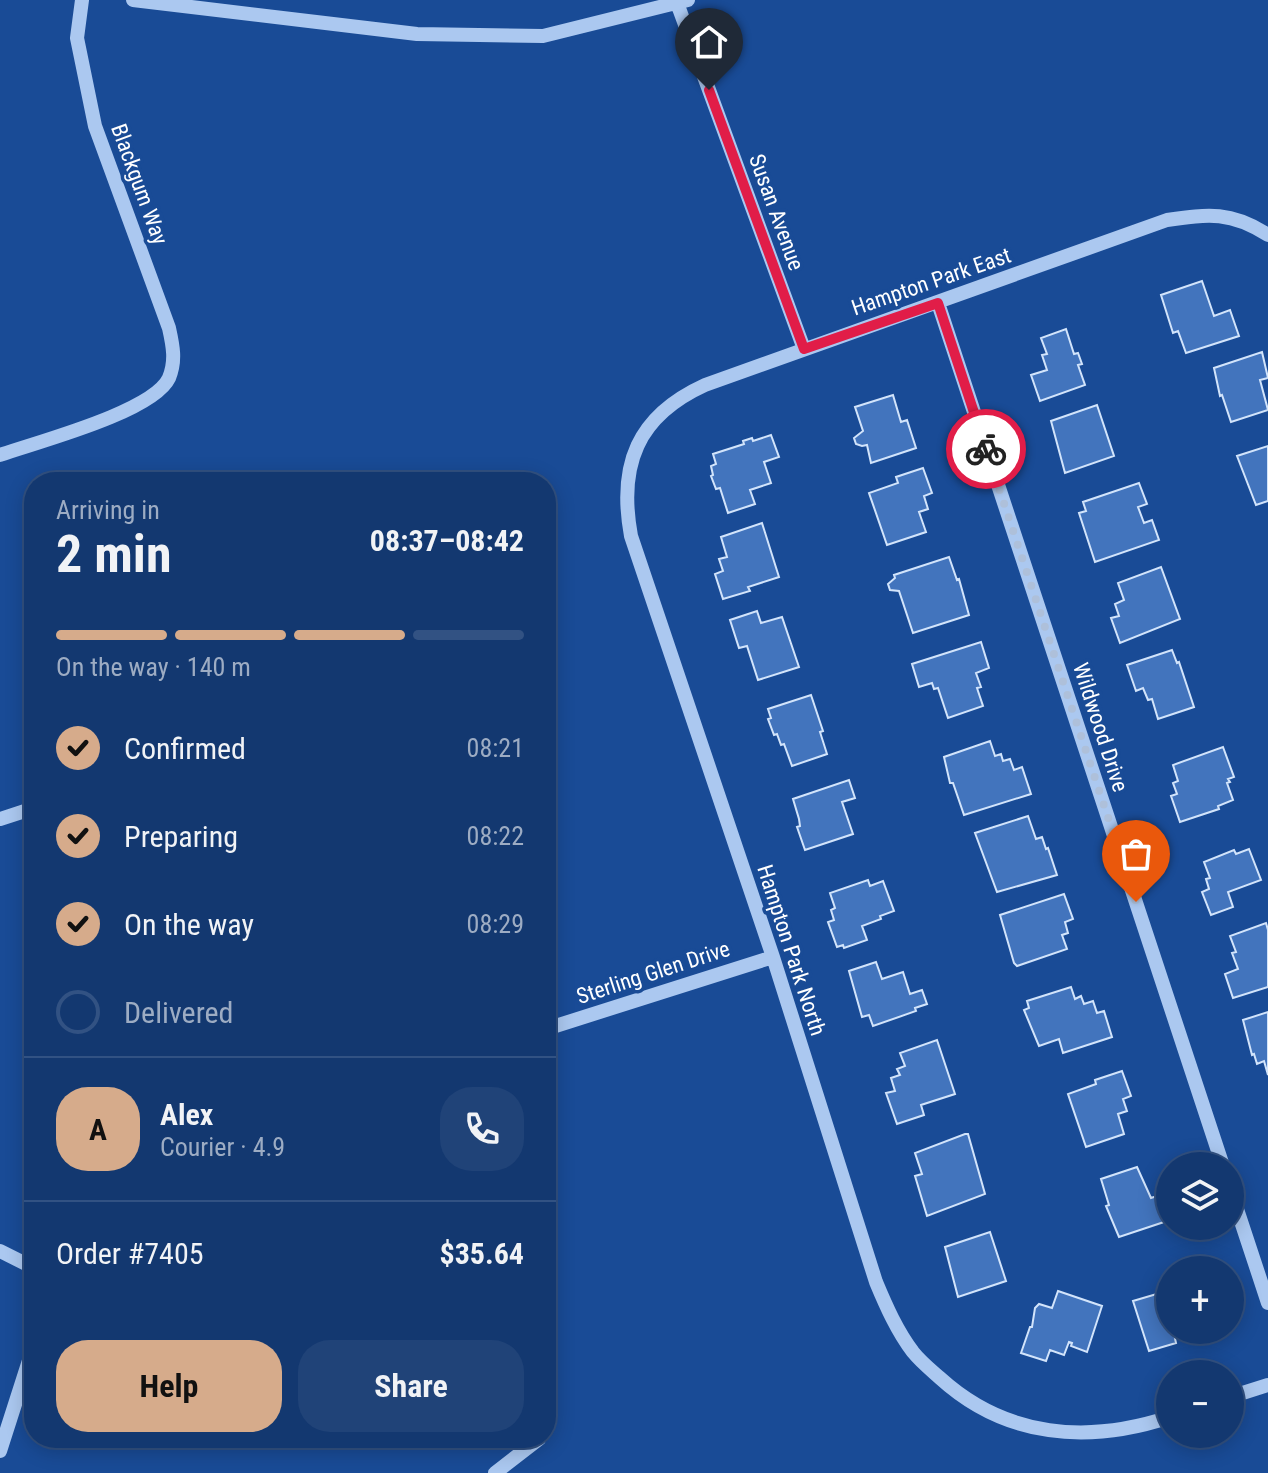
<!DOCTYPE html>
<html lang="en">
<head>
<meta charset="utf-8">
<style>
  :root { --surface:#133870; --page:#204378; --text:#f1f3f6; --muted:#9dacc3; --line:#325283; --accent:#d6ab8b }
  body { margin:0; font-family:"Roboto Condensed",sans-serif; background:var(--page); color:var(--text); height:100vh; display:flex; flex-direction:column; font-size:30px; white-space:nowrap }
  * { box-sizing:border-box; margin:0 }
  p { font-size:26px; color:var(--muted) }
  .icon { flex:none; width:44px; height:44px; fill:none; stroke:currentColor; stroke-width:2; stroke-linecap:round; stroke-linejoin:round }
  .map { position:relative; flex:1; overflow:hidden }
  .side { position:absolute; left:24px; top:472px; width:532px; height:976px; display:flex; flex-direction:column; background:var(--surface); border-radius:32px; box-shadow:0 4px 20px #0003,0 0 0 2px var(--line) }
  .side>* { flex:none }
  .controls { position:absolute; left:1156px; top:1152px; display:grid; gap:16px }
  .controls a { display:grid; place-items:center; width:88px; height:88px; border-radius:50%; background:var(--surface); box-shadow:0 4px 20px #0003,0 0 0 2px var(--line); font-size:40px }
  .pin { position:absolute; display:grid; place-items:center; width:68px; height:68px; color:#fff; margin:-82px -34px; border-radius:50% 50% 50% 0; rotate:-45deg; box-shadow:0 0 8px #0007 }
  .pin .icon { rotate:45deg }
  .courier { position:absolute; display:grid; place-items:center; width:80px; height:80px; margin:-40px; border:6px solid #e11d48; border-radius:50%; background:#fff; color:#222; box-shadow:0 2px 10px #0007 }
  .headline em { font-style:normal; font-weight:700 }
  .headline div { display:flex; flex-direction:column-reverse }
  .headline { display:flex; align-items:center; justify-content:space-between; height:136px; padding:0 32px }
  h1 { font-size:52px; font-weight:700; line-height:60px }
  .bar { display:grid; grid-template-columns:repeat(4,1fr); gap:12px 8px; align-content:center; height:96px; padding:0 32px }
  .bar i { height:10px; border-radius:6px; background:var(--line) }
  .bar .current { background:var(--accent) }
  .bar p { grid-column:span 4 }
  .line { display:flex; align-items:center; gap:20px; padding:0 32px; border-top:2px solid var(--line) }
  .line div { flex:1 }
  .round { display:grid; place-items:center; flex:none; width:84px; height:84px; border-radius:32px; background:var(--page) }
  ol { padding:0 32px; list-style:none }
  li { display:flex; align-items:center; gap:24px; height:88px }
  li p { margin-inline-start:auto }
  li .icon { padding:8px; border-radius:50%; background:var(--accent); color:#111; stroke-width:4 }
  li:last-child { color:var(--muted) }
  li i { width:44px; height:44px; border:4px solid var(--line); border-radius:50% }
  .action { display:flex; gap:16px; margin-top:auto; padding:16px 32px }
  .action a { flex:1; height:92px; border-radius:32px; background:var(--accent); color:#111; font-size:32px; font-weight:700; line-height:92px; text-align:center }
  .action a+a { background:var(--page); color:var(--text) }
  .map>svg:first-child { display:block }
  .building { fill:#4274bd; stroke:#d2e4fb; stroke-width:2 }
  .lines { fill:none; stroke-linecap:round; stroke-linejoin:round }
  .minor { stroke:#abc8f0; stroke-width:14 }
  .done { stroke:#aec0da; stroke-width:8; stroke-dasharray:0 14.4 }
  .route { stroke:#e11d48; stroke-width:10 }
  .labels { text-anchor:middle; stroke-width:7; stroke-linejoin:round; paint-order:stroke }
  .street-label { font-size:22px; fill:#fff; stroke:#194b96 }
</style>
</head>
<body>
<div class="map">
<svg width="1268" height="1473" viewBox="0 0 1268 1473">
  <rect width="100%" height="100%" fill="#194b96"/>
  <path class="building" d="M1202,281L1214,316L1230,310L1239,336L1186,353L1178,331L1173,333L1161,295Z
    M1066,329L1074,354L1078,353L1082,364L1078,365L1085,385L1040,401L1031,375L1047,370L1042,355L1047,354L1041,338Z
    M1262,352L1268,378L1260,380L1268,410L1231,422L1222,395L1220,396L1214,368Z
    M893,395L901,422L907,420L916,448L871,463L867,445L862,446L856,444L854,438L863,431L855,407Z
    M1097,405L1114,456L1065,473L1051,421Z
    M771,435L779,457L764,462L771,483L750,490L755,504L728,513L720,488L716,489L711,476L713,475L711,466L716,464L713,454L744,444L743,441L752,438L753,441Z
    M1268,446V501L1256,505L1237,456Z
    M923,468L932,493L924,496L928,509L919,512L926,532L887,545L869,493L898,483L896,477Z
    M1139,483L1147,504L1138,507L1144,523L1152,520L1159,540L1095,562L1079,513L1086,511L1083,502Z
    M762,523L779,577L748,587L750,591L723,599L715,574L723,571L719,559L727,557L721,537Z
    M949,557L957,580L959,579L969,615L913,633L899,591L890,590L888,584L895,578L894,575Z
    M1161,567L1180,619L1120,643L1111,618L1119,616L1115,604L1124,600L1118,583Z
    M757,611L761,623L782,617L799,667L758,680L747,646L739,648L730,620Z
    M981,642L989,668L976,673L981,687L977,688L983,706L948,718L938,688L934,689L932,683L919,687L912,664Z
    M1172,650L1177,663L1179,662L1194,707L1158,719L1152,699L1148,700L1143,688L1136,691L1127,665Z
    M811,695L823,731L820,732L827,754L792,766L784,744L781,745L777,734L774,735L768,719L771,718L768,709Z
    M990,741L995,756L1001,754L1003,761L1010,759L1014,770L1022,767L1031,794L964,815L953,783H950L944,757Z
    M1223,747L1234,777L1228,779L1230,782L1227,783L1233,800L1218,806L1219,809L1180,822L1171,796L1177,794L1173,783L1178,781L1173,765Z
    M849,780L855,798L842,802L853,834L805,850L797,827L800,826L799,819L793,799Z
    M1028,816L1036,839L1042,837L1046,849L1048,848L1057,875L997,892L975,833Z
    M1249,849L1261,880L1228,892L1233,907L1211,915L1202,892L1209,889L1206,879L1210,878L1204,862L1234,850L1236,854Z
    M868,880L870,886L883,881L894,911L880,916L881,919L862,926L867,940L844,948L843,945L837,947L828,922L834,920L831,910L835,908L830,893Z
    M1064,894L1073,919L1065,922L1068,933L1062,935L1067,949L1017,966L1014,963L1000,915Z
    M1266,923L1268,930V987L1233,998L1225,974L1238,969L1232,953L1236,952L1230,936Z
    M876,962L882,979L903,972L910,994L922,990L927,1004L915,1008L916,1011L873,1026L869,1015L862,1017L849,971Z
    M1071,987L1075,999L1081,996L1084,1004L1093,1001L1097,1013L1104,1011L1112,1037L1063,1053L1059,1039L1039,1046L1024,1010L1029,1008L1027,1001Z
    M1268,1012V1075L1264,1061L1257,1064L1254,1054L1252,1055L1243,1020Z
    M937,1040L955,1094L921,1105L924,1115L897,1124L886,1093L895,1091L891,1078L900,1075L897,1069L905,1066L900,1053Z
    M1122,1071L1131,1096L1123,1099L1127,1111L1118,1114L1124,1134L1086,1147L1068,1094L1096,1084L1095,1080Z
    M965,1134H968L985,1194L927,1216L915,1176L922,1174L915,1153Z
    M1137,1167L1151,1198L1163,1194L1170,1220L1119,1237L1106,1206L1109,1205L1101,1179Z
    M990,1232L1006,1281L958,1297L945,1247Z
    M1170,1290V1330L1183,1331L1174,1334L1176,1343L1149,1351L1133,1301Z
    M1058,1291L1102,1306L1087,1352L1071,1346L1072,1343L1069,1342L1064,1355L1050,1350L1046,1361L1021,1353L1030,1327H1032L1035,1308L1039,1304L1052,1308Z"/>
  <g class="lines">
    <path class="minor" d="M133,0L417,34L543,36L688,0
      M676,0L804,349
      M938,303L1223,1166
      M0,455C37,442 153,412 169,378C176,361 173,346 169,328L95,126L77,38L82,0
      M0,819L34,808
      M546,1029L773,957
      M1230,1188L1268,1303
      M0,1251L34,1268
      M1230,1397L1268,1385
      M1170,1417C1088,1444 1006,1438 940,1378C931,1370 921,1362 913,1352C897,1331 886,1306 876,1282L773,957L631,536C618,465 637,416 705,385L1167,220C1209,214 1231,211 1268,235
      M0,1451L34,1345
      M495,1473L539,1439"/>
  </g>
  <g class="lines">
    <path class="done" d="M986,449L1136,902"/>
    <path class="route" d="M709,90L804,349L938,303L986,449"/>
  </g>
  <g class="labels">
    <g class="street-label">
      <text transform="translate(140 184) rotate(70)" y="8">Blackgum Way</text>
      <text transform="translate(777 212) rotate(70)" y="8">Susan Avenue</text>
      <text transform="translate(931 281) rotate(-19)" y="8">Hampton Park East</text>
      <text transform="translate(1101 727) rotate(72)" y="8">Wildwood Drive</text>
      <text transform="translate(792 950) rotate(72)" y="8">Hampton Park North</text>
      <text transform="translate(653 972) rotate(-18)" y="8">Sterling Glen Drive</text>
    </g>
  </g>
</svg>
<div class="controls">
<a><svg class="icon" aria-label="layers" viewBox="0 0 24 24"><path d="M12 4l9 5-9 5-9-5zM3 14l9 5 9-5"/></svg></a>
<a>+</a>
<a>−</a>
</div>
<div class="pin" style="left:1136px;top:902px;background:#ea580c"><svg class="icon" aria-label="bag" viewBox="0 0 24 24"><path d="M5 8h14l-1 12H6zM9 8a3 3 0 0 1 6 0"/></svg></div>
<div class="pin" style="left:709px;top:90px;background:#1f2937"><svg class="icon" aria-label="home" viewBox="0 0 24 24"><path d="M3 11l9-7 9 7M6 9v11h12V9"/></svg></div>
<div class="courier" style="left:986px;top:449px"><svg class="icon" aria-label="bike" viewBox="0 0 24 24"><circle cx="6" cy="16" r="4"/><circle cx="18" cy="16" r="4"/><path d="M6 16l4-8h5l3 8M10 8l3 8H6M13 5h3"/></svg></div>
<section class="side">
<div class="headline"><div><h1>2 min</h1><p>Arriving in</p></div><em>08:37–08:42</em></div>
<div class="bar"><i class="current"></i><i class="current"></i><i class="current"></i><i></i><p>On the way · 140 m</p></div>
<ol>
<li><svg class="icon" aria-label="check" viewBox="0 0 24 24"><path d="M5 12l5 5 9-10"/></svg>Confirmed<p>08:21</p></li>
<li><svg class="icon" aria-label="check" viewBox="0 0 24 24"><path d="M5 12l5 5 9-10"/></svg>Preparing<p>08:22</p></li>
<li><svg class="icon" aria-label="check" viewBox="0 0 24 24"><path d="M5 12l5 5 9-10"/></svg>On the way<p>08:29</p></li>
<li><i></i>Delivered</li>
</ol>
<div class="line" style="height:144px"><b class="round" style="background:var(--accent);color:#111">A</b><div><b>Alex</b><p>Courier · 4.9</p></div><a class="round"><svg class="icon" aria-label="phone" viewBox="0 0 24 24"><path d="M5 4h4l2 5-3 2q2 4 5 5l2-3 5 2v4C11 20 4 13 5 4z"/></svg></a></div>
<div class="line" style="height:104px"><div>Order #7405</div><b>$35.64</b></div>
<div class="action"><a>Help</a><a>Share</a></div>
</section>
</div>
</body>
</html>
